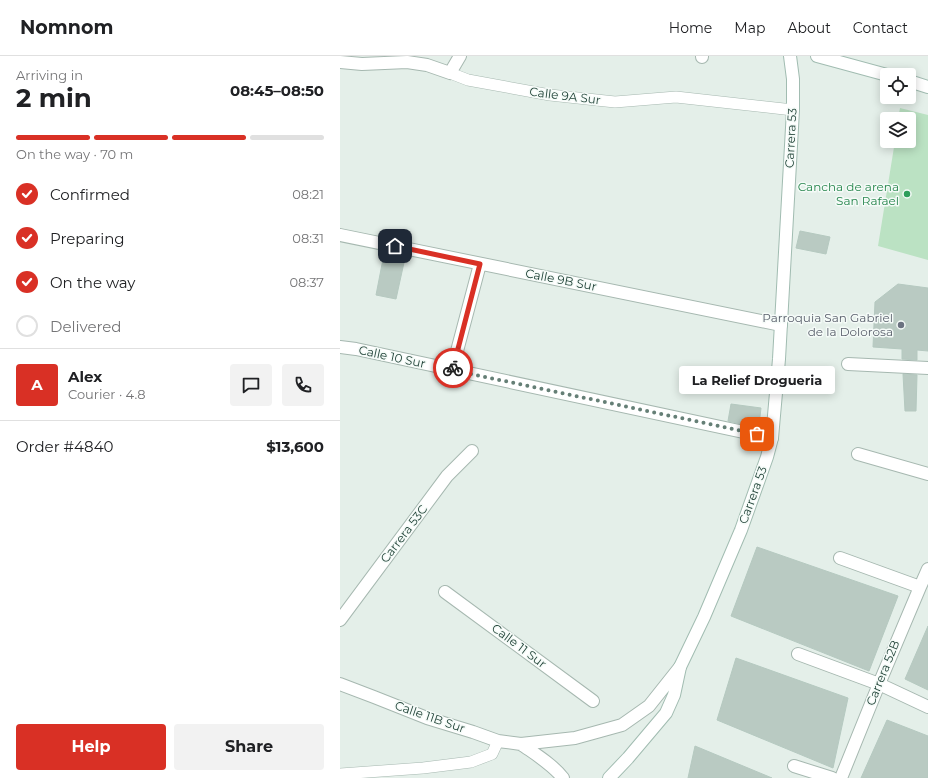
<!DOCTYPE html>
<html lang="en">
<head>
<meta charset="utf-8">
<style>
  :root { --surface:#fff; --page:#f2f2f2; --text:#202124; --muted:#757577; --line:#e0e0e0; --accent:#d93025 }
  body { margin:0; font-family:Montserrat,sans-serif; background:var(--page); color:var(--text); height:100vh; display:flex; flex-direction:column; font-size:15px; white-space:nowrap }
  * { box-sizing:border-box; margin:0 }
  p { font-size:13px; color:var(--muted) }
  .icon { flex:none; width:22px; height:22px; fill:none; stroke:currentColor; stroke-width:2; stroke-linecap:round; stroke-linejoin:round }
  .map { position:relative; flex:1; overflow:hidden }
  .sheet { display:flex; flex-direction:column; background:var(--surface); width:340px }
  .sheet>* { flex:none }
  .fabs { position:absolute; left:540px; top:12px; display:grid; gap:8px }
  .fabs a { display:grid; place-items:center; width:36px; height:36px; border-radius:4px; background:var(--surface); box-shadow:0 2px 10px #0003; font-size:20px }
  .pin { position:absolute; display:grid; place-items:center; width:34px; height:34px; color:#fff; margin:-17px; border-radius:8px; box-shadow:0 2px 6px #0006 }
  .courier { position:absolute; display:grid; place-items:center; width:40px; height:40px; margin:-20px; border:3px solid #d93025; border-radius:50%; background:#fff; color:#222; box-shadow:0 1px 5px #0007 }
  .bubble { position:absolute; height:28px; border-radius:4px; background:var(--surface); box-shadow:0 2px 10px #0003; font-size:13px; font-weight:700; line-height:28px; text-align:center }
  .headline em { font-style:normal; font-weight:700 }
  .headline div { display:flex; flex-direction:column-reverse }
  .headline { display:flex; align-items:center; justify-content:space-between; height:68px; padding:0 16px }
  h1 { font-size:26px; font-weight:700; line-height:30px }
  .bar { display:grid; grid-template-columns:repeat(4,1fr); gap:6px 4px; align-content:center; height:48px; padding:0 16px }
  .bar i { height:5px; border-radius:3px; background:var(--line) }
  .bar .active { background:var(--accent) }
  .bar p { grid-column:span 4 }
  .line { display:flex; align-items:center; gap:10px; padding:0 16px; border-top:1px solid var(--line) }
  .line div { flex:1 }
  .round { display:grid; place-items:center; flex:none; width:42px; height:42px; border-radius:4px; background:var(--page) }
  ol { padding:0 16px; list-style:none }
  li { display:flex; align-items:center; gap:12px; height:44px }
  li p { margin-inline-start:auto }
  li .icon { padding:4px; border-radius:50%; background:var(--accent); color:#fff; stroke-width:4 }
  li:last-child { color:var(--muted) }
  li i { width:22px; height:22px; border:2px solid var(--line); border-radius:50% }
  .action { display:flex; gap:8px; margin-top:auto; padding:8px 16px }
  .action a { flex:1; height:46px; border-radius:4px; background:var(--accent); color:#fff; font-size:16px; font-weight:700; line-height:46px; text-align:center }
  .action a+a { background:var(--page); color:var(--text) }
  header { display:flex; align-items:center; gap:24px; box-sizing:border-box; height:56px; padding:0 20px; background:var(--surface); border-bottom:1px solid var(--line) }
  header strong { font-size:19px }
  nav { display:flex; gap:22px; margin-inline-start:auto; font-size:14px }
  main { display:flex; flex:1; min-height:0 }
  .map>svg:first-child { display:block }
  .green { fill:#bbe2c3 }
  .building { fill:#b9cac2; stroke:#b5c9c0 }
  .lines { fill:none; stroke-linecap:round; stroke-linejoin:round }
  .lane-casing { stroke:#a6b8b0; stroke-width:12 }
  .street-casing { stroke:#a6b8b0; stroke-width:14 }
  .secondary-casing { stroke:#a1bcb1; stroke-width:14 }
  .lane { stroke:#fff; stroke-width:11 }
  .street { stroke:#fff; stroke-width:12 }
  .secondary { stroke:#fff; stroke-width:12 }
  .done { stroke:#657f76; stroke-width:4; stroke-dasharray:0 7.2 }
  .route { stroke:#d93025; stroke-width:5 }
  .leisure-dot { fill:#2e9e5b; stroke:#f5fbf8; stroke-width:1.5 }
  .worship-dot { fill:#6b7280; stroke:#f5fbf8; stroke-width:1.5 }
  .labels { text-anchor:middle; stroke-width:3; stroke-linejoin:round; paint-order:stroke }
  .street-label { font-size:12px; fill:#214338; stroke:#f5fbf8 }
  .leisure-label { font-size:12px; fill:#27864d; stroke:#f5fbf8; text-anchor:end }
  .worship-label { font-size:12px; fill:#5b616d; stroke:#f5fbf8; text-anchor:end }
</style>
</head>
<body>
<header>
<strong>Nomnom</strong>
<nav><a>Home</a><a>Map</a><a>About</a><a>Contact</a></nav>
</header>
<main>
<section class="sheet">
<div class="headline"><div><h1>2 min</h1><p>Arriving in</p></div><em>08:45–08:50</em></div>
<div class="bar"><i class="active"></i><i class="active"></i><i class="active"></i><i></i><p>On the way · 70 m</p></div>
<ol>
<li><svg class="icon" aria-label="check" viewBox="0 0 24 24"><path d="M5 12l5 5 9-10"/></svg>Confirmed<p>08:21</p></li>
<li><svg class="icon" aria-label="check" viewBox="0 0 24 24"><path d="M5 12l5 5 9-10"/></svg>Preparing<p>08:31</p></li>
<li><svg class="icon" aria-label="check" viewBox="0 0 24 24"><path d="M5 12l5 5 9-10"/></svg>On the way<p>08:37</p></li>
<li><i></i>Delivered</li>
</ol>
<div class="line" style="height:72px"><b class="round" style="background:var(--accent);color:#fff">A</b><div><b>Alex</b><p>Courier · 4.8</p></div><a class="round"><svg class="icon" aria-label="chat" viewBox="0 0 24 24"><path d="M4 5h16v11H9l-5 4z"/></svg></a><a class="round"><svg class="icon" aria-label="phone" viewBox="0 0 24 24"><path d="M5 4h4l2 5-3 2q2 4 5 5l2-3 5 2v4C11 20 4 13 5 4z"/></svg></a></div>
<div class="line" style="height:52px"><div>Order #4840</div><b>$13,600</b></div>
<div class="action"><a>Help</a><a>Share</a></div>
</section>
<div class="map">
<svg width="588" height="722" viewBox="0 0 588 722">
  <rect width="100%" height="100%" fill="#e4efe9"/>
  <path class="green" d="M560,52L588,59V204L538,190L555,85H569V63H558Z"/>
  <path class="building" d="M460,175L490,181L486,198L456,192Z
    M44,198L65,202L56,243L36,239Z
    M558,228L588,232V295L577,294V304L562,303V293L533,291L535,246Z
    M563,318L577,319L576,355H565Z
    M391,348L421,352L419,369L415,371L388,365Z
    M417,491L558,540L529,615L391,560Z
    M588,570V634L565,623Z
    M396,602L508,642L493,712L377,664Z
    M547,664L588,680V722H521Z
    M355,690L432,722H348Z"/>
  <g class="lines">
    <g class="lane-casing">
      <path id="lane" d="M110,17L128,24L210,39L275,46L336,41L453,54
        M0,718L83,712L131,706L152,698L158,685"/>
    </g>
    <g class="street-casing">
      <path id="street" d="M362,1V0
        M0,6L22,8L67,6L87,9L110,17L120,0
        M0,179L441,269
        M0,291L16,293L432,382
        M508,308L588,312
        M112,314L140,208
        M518,398L588,418
        M500,502L580,531
        M105,536L253,645
        M0,564L107,420L132,395
        M458,598L539,628L588,651
        M0,628L34,641L87,662L133,676L158,685L181,688L235,682L282,669L309,650L340,611
        M181,688C195,698 212,708 223,722
        M454,710L492,722
        M501,722L539,628L580,531L588,513"/>
    </g>
    <g class="secondary-casing">
      <path id="secondary" d="M477,0L547,19
        M569,25L588,31
        M269,722L288,702L326,657L334,639L340,611L364,561L401,474L427,401L432,382L439,303L453,54V23L450,0"/>
    </g>
    <use href="#lane" class="lane"/>
    <use href="#street" class="street"/>
    <use href="#secondary" class="secondary"/>
  </g>
  <g class="lines">
    <path class="done" d="M113,312L112,314L417,378"/>
    <path class="route" d="M55,190L140,208L113,312"/>
  </g>
  <circle class="leisure-dot" cx="567" cy="138" r="4"/>
  <circle class="worship-dot" cx="561" cy="269" r="4"/>
  <g class="labels">
    <g class="street-label">
      <text transform="translate(225 40) rotate(7)" y="4">Calle 9A Sur</text>
      <text transform="translate(451 82) rotate(-87)" y="4">Carrera 53</text>
      <text transform="translate(221 224) rotate(11)" y="4">Calle 9B Sur</text>
      <text transform="translate(52 301) rotate(12)" y="4">Calle 10 Sur</text>
      <text transform="translate(413 439) rotate(-70)" y="4">Carrera 53</text>
      <text transform="translate(64 478) rotate(-53)" y="4">Carrera 53C</text>
      <text transform="translate(179 590) rotate(37)" y="4">Calle 11 Sur</text>
      <text transform="translate(543 617) rotate(-68)" y="4">Carrera 52B</text>
      <text transform="translate(90 661) rotate(19)" y="4">Calle 11B Sur</text>
    </g>
    <g class="leisure-label">
      <text x="559" y="135">Cancha de arena<tspan x="559" dy="14">San Rafael</tspan></text>
    </g>
    <g class="worship-label">
      <text x="553" y="266">Parroquia San Gabriel<tspan x="553" dy="14">de la Dolorosa</tspan></text>
    </g>
  </g>
</svg>
<div class="fabs">
<a><svg class="icon" aria-label="locate" viewBox="0 0 24 24"><circle cx="12" cy="12" r="6"/><path d="M12 2v4M12 18v4M2 12h4M18 12h4"/></svg></a>
<a><svg class="icon" aria-label="layers" viewBox="0 0 24 24"><path d="M12 4l9 5-9 5-9-5zM3 14l9 5 9-5"/></svg></a>
</div>
<div class="pin" style="left:417px;top:378px;background:#ea580c"><svg class="icon" aria-label="bag" viewBox="0 0 24 24"><path d="M5 8h14l-1 12H6zM9 8a3 3 0 0 1 6 0"/></svg></div>
<div class="pin" style="left:55px;top:190px;background:#1f2937"><svg class="icon" aria-label="home" viewBox="0 0 24 24"><path d="M3 11l9-7 9 7M6 9v11h12V9"/></svg></div>
<div class="courier" style="left:113px;top:312px"><svg class="icon" aria-label="bike" viewBox="0 0 24 24"><circle cx="6" cy="16" r="4"/><circle cx="18" cy="16" r="4"/><path d="M6 16l4-8h5l3 8M10 8l3 8H6M13 5h3"/></svg></div>
<div class="bubble" style="left:339px;top:310px;width:156px">La Relief Drogueria</div>
</div>
</main>
</body>
</html>
